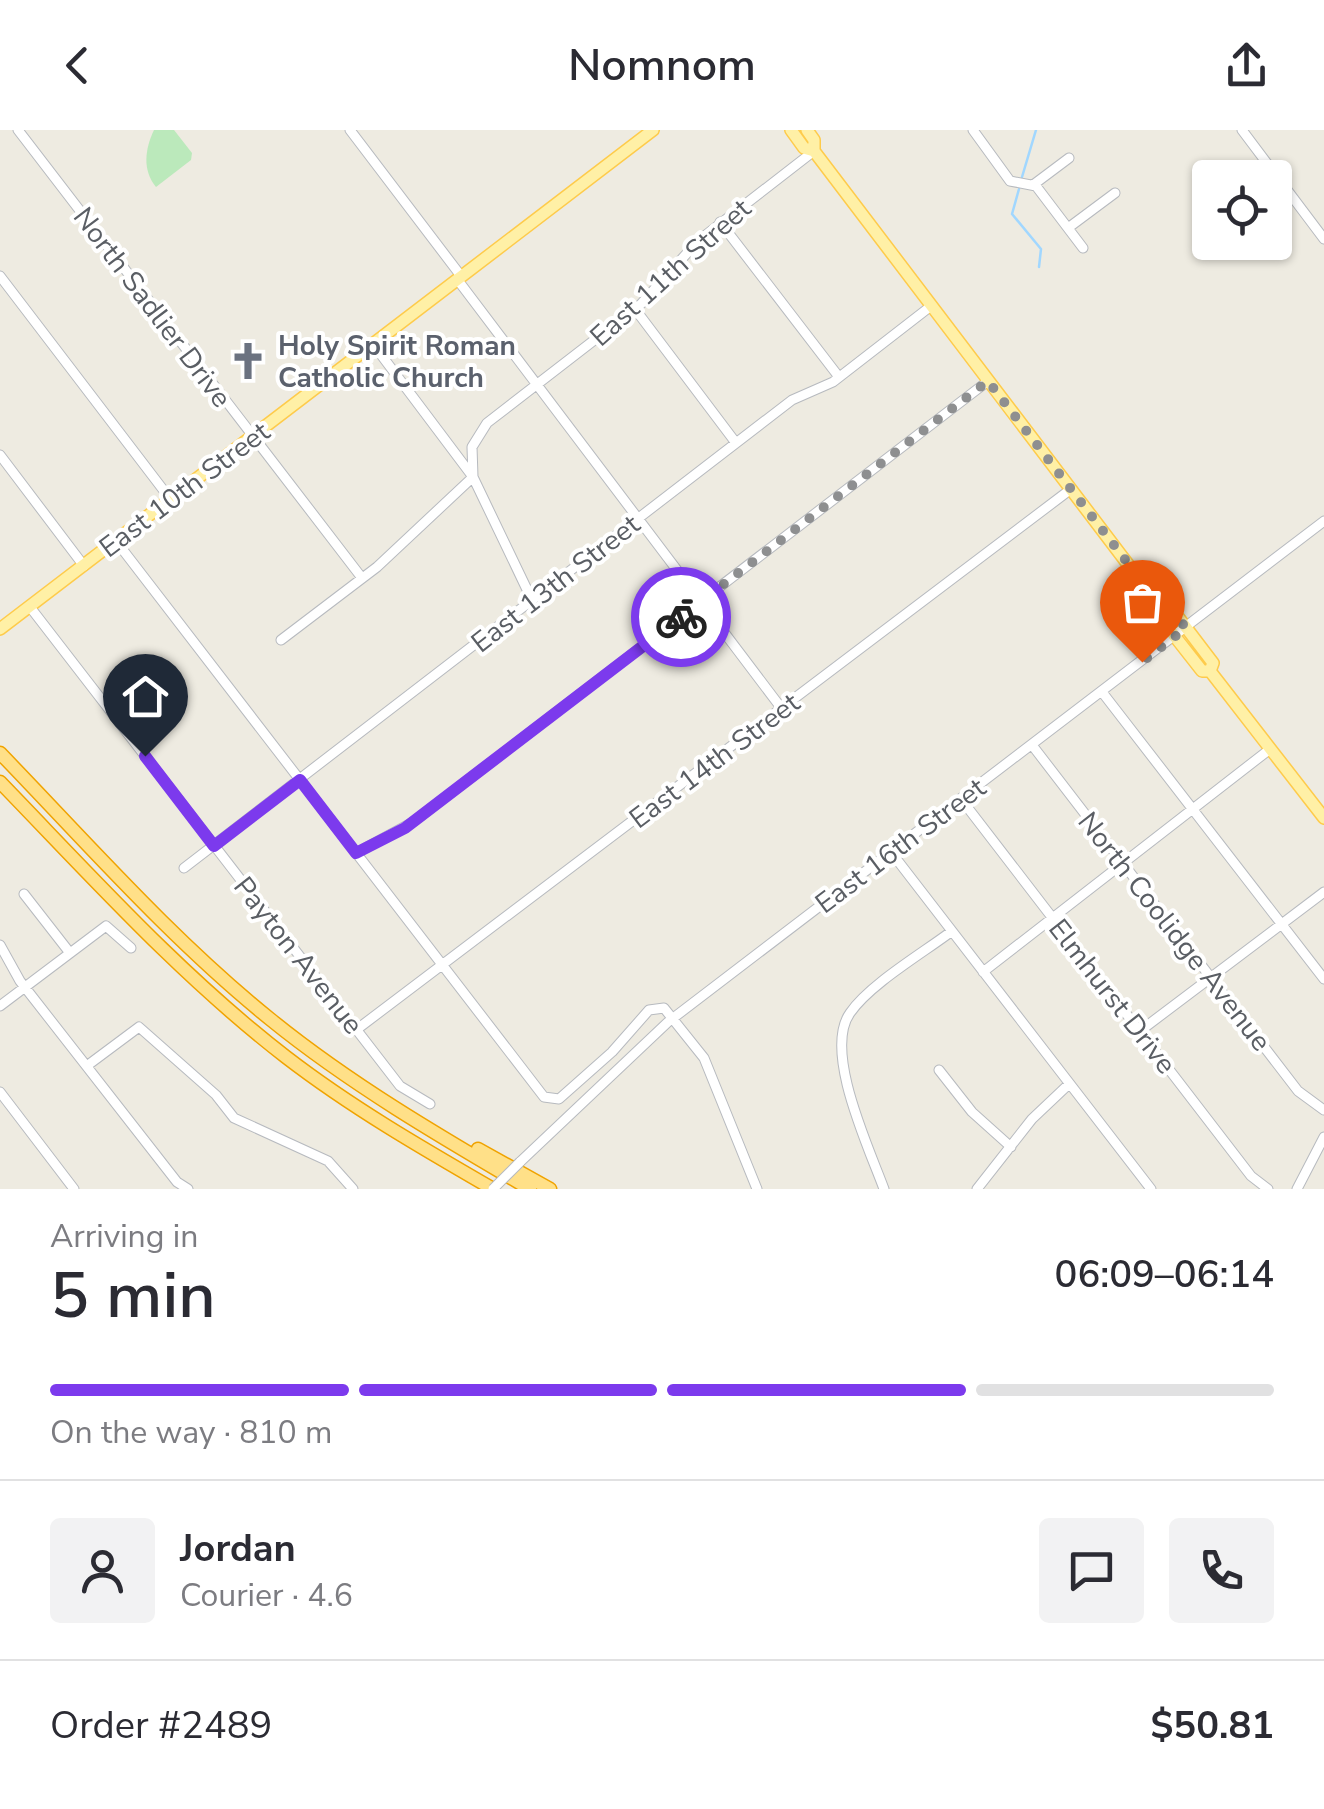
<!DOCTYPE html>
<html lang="en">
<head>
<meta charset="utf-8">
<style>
  :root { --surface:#fff; --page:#f2f2f3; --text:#2b2b33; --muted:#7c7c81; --line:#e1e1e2; --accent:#7c3aed }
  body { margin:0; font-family:"Nunito Sans",sans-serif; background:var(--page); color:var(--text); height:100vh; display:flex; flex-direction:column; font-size:38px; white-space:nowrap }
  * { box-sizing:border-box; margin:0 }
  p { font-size:32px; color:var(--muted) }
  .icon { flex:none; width:55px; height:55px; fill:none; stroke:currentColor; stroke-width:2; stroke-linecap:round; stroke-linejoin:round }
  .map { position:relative; height:1059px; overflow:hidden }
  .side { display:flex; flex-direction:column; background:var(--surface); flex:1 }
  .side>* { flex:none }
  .fabs { position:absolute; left:1192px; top:30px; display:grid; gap:20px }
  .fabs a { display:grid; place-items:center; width:100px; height:100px; border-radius:10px; background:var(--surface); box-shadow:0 2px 8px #0004; font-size:50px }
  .pin { position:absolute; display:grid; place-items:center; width:85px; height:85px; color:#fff; margin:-102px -42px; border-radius:50% 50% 50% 0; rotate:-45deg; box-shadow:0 0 10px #0007 }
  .pin .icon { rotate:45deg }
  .courier { position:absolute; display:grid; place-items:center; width:100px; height:100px; margin:-50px; border:8px solid #7c3aed; border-radius:50%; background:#fff; color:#222; box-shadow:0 2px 12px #0007 }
  .summary em { font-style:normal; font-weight:600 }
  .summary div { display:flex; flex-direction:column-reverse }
  .summary { display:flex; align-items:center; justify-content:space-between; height:170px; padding:0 50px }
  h1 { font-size:65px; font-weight:600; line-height:75px }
  .bar { display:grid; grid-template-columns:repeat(4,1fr); gap:15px 10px; align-content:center; height:120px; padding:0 50px }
  .bar i { height:12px; border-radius:8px; background:var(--line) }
  .bar .current { background:var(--accent) }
  .bar p { grid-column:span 4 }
  .line { display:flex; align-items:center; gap:25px; padding:0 50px; border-top:2px solid var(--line) }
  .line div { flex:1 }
  .round { display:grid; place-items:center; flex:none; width:105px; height:105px; border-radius:10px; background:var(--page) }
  header { display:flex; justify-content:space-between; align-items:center; height:130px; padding:0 50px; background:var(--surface); font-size:45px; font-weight:600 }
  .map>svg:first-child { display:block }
  .pitch { fill:#bbe9bb }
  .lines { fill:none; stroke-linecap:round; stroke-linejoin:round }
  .stream { stroke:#a1d7ff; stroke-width:2.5 }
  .minor-casing { stroke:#b7babf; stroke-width:11 }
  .major-casing { stroke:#fecb4b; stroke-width:14 }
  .highway-casing { stroke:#f0a300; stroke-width:15 }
  .minor { stroke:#fff; stroke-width:9 }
  .major { stroke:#fff0a6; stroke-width:11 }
  .highway { stroke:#ffe088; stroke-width:12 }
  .minor-bridge-casing { stroke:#b7babf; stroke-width:11; stroke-linecap:butt }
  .minor-bridge { stroke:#fff; stroke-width:9 }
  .done { stroke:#8e8f90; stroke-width:10; stroke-dasharray:0 18 }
  .route { stroke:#7c3aed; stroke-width:12 }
  .labels { text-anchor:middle; stroke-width:8; stroke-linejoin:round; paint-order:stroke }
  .street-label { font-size:28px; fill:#5a5e64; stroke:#fff }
  .worship-label { font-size:28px; font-weight:bold; fill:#5b616d; stroke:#fff; text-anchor:start }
</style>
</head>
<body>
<header><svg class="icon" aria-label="back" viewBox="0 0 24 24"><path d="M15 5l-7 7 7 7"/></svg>Nomnom<svg class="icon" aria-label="share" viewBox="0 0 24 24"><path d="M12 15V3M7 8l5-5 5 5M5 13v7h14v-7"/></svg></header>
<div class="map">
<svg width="1324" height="1059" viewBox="0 0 1324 1059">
  <rect width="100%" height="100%" fill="#eeebe1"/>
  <path class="pitch" d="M174,0L192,23L191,30L156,57C142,40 145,19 154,0Z"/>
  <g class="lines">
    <path class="stream" d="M1022,47L1036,0
      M1019,59L1012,84L1041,119L1039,137"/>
    <g class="minor-casing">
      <path id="minor" d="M18,0L362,448
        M350,0L461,146
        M973,0L1010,51L1036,56L1083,118
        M1242,0L1324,109
        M1033,55L1069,28
        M720,92L839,247
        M1068,98L1115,63
        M0,146L171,370
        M457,149L782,579
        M635,179L736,313
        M373,214L473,347L532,470
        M0,325L84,436
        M116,411L544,967L559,969L612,922L649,880L664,878L704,928L757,1059
        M30,477L400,956L430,974
        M281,510L377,437L473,347L472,317L487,293L641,174L698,111L814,21
        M1102,562L1324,849
        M1032,615L1298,961L1324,980
        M961,669L1251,1046L1268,1059
        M891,722L1151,1059
        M356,723L413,692L988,251
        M184,738L792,270L833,252L931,176
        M24,764L70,823
        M0,815L20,851L177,1052L188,1059
        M983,842L1270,619
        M0,876L106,796L131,818
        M356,900L1071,359
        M1140,901L1324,762
        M88,935L139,897L216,965L234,988L328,1031L353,1059
        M939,940L972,982L1011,1017
        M0,962L74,1059
        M520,1032L668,892L1324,391
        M884,1059C869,1018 823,921 850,883C870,854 923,823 952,801
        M977,1059L1032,989L1069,954
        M1297,1059L1324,1007"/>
    </g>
    <g class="major-casing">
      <path id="major" d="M791,0L804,18L814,21L1149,462H1159L1213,533L1210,541
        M807,0L814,10V21
        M1149,462L1147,471L1202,541H1210L1324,688
        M0,499L653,0"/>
    </g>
    <g class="highway-casing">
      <path id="highway" d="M0,623C88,714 172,810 270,889C350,954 441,1007 530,1059
        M0,652C92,747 181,846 286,927C351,977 422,1018 493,1059
        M478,1019L550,1059"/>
    </g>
    <use href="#minor" class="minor"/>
    <use href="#major" class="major"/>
    <use href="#highway" class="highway"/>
    <g class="minor-bridge-casing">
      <path id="minor-bridge" d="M493,1059L520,1032"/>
    </g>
    <use href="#minor-bridge" class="minor-bridge"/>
  </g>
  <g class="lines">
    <path class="done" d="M681,487L988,251L1150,462H1158L1186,498L1142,532"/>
    <path class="route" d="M145,626L214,716L300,650L356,723L405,698L681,487"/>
  </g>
  <defs>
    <g id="church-bare" transform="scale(3)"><path d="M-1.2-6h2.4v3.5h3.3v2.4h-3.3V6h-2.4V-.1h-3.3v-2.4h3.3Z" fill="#6b7280" stroke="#fff" stroke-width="2.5" paint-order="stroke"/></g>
  </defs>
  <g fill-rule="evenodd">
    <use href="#church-bare" x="248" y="231"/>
  </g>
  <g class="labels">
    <g class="street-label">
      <text transform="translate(670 142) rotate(-42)" y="10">East 11th Street</text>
      <text transform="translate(153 177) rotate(53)" y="10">North Sadlier Drive</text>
      <text transform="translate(184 359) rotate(-37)" y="10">East 10th Street</text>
      <text transform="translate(555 453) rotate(-38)" y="10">East 13th Street</text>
      <text transform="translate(714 630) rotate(-37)" y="10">East 14th Street</text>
      <text transform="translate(900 715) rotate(-37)" y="10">East 16th Street</text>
      <text transform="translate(1175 801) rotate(52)" y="10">North Coolidge Avenue</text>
      <text transform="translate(299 825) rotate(52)" y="10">Payton Avenue</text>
      <text transform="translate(1113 866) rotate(52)" y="10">Elmhurst Drive</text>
    </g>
    <g class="worship-label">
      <text x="278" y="225">Holy Spirit Roman<tspan x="278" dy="32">Catholic Church</tspan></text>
    </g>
  </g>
</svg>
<div class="fabs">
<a><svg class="icon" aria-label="locate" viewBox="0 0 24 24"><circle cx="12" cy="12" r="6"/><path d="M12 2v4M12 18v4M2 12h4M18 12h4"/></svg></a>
</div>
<div class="pin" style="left:1142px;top:532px;background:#ea580c"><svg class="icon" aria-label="bag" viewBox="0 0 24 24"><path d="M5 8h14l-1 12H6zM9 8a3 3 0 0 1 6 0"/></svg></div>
<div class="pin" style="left:145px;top:626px;background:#1f2937"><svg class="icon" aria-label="home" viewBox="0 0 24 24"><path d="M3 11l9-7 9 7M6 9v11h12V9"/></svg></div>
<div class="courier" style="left:681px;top:487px"><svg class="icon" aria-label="bike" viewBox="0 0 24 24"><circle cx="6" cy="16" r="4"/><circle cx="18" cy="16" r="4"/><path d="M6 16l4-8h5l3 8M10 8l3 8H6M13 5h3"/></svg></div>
</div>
<section class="side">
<div class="summary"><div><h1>5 min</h1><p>Arriving in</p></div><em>06:09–06:14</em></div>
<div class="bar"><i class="current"></i><i class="current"></i><i class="current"></i><i></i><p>On the way · 810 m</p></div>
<div class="line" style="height:180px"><a class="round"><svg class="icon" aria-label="person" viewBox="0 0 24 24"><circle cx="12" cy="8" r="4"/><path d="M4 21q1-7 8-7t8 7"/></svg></a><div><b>Jordan</b><p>Courier · 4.6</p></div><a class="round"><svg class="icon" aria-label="chat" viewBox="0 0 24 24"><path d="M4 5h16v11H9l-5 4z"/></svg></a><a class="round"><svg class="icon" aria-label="phone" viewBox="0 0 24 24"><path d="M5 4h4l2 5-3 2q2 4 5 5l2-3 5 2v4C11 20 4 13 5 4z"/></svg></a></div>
<div class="line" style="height:130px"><div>Order #2489</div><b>$50.81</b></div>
</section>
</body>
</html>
